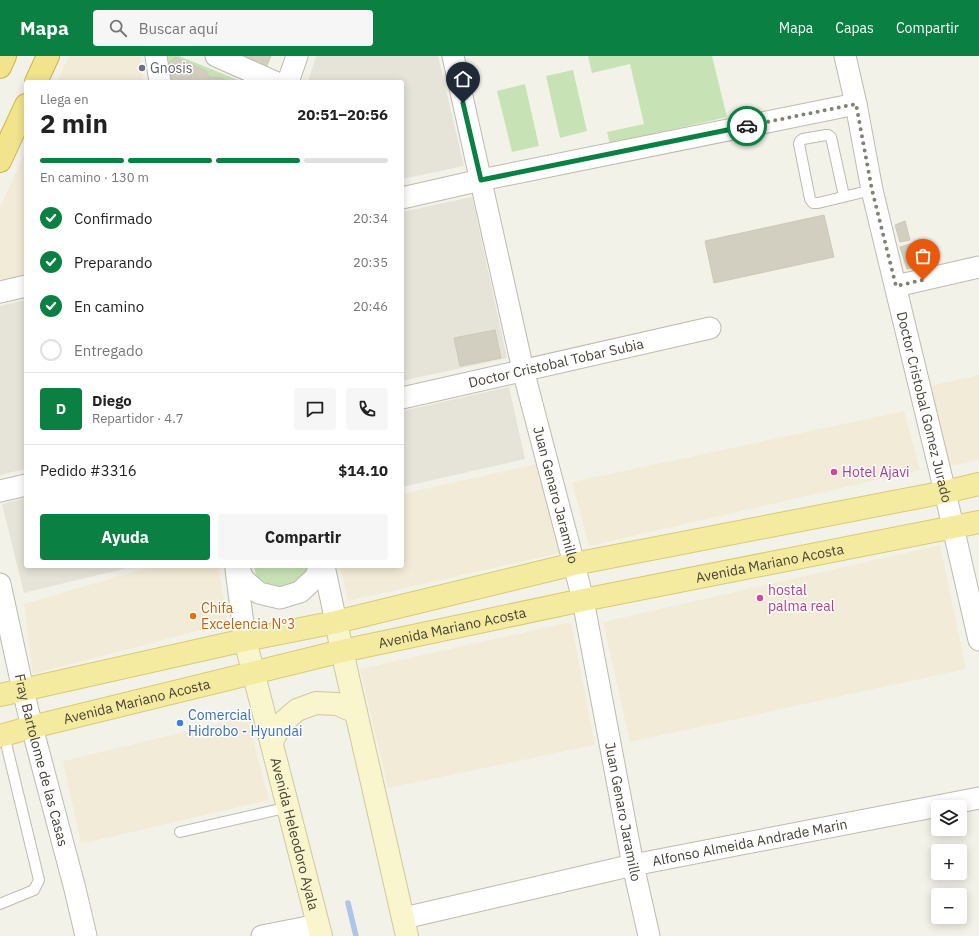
<!DOCTYPE html>
<html lang="es">
<head>
<meta charset="utf-8">
<style>
  :root { --surface:#fff; --page:#f6f6f6; --text:#222; --muted:#767676; --line:#e0e0e0; --accent:#0b8043 }
  body { margin:0; font-family:"IBM Plex Sans",sans-serif; background:var(--page); color:var(--text); height:100vh; display:flex; flex-direction:column; font-size:15px; white-space:nowrap }
  * { box-sizing:border-box; margin:0 }
  p { font-size:13px; color:var(--muted) }
  .icon { flex:none; width:22px; height:22px; fill:none; stroke:currentColor; stroke-width:2; stroke-linecap:round; stroke-linejoin:round }
  .map { position:relative; flex:1; overflow:hidden }
  .drawer { position:absolute; left:24px; top:24px; width:380px; height:488px; display:flex; flex-direction:column; background:var(--surface); border-radius:4px; box-shadow:0 2px 10px #0003 }
  .drawer>* { flex:none }
  .controls { position:absolute; left:931px; top:744px; display:grid; gap:8px }
  .controls a { display:grid; place-items:center; width:36px; height:36px; border-radius:4px; background:var(--surface); box-shadow:0 2px 10px #0003; font-size:20px }
  .pin { position:absolute; display:grid; place-items:center; width:34px; height:34px; color:#fff; margin:-41px -17px; border-radius:50% 50% 50% 0; rotate:-45deg; box-shadow:0 0 4px #0007 }
  .pin .icon { rotate:45deg }
  .courier { position:absolute; display:grid; place-items:center; width:40px; height:40px; margin:-20px; border:3px solid #0b8043; border-radius:50%; background:#fff; color:#222; box-shadow:0 1px 5px #0007 }
  .headline em { font-style:normal; font-weight:700 }
  .headline div { display:flex; flex-direction:column-reverse }
  .headline { display:flex; align-items:center; justify-content:space-between; height:68px; padding:0 16px }
  h1 { font-size:26px; font-weight:700; line-height:30px }
  .bar { display:grid; grid-template-columns:repeat(4,1fr); gap:6px 4px; align-content:center; height:48px; padding:0 16px }
  .bar i { height:5px; border-radius:3px; background:var(--line) }
  .bar .active { background:var(--accent) }
  .bar p { grid-column:span 4 }
  .line { display:flex; align-items:center; gap:10px; padding:0 16px; border-top:1px solid var(--line) }
  .line div { flex:1 }
  .round { display:grid; place-items:center; flex:none; width:42px; height:42px; border-radius:4px; background:var(--page) }
  ol { padding:0 16px; list-style:none }
  li { display:flex; align-items:center; gap:12px; height:44px }
  li p { margin-inline-start:auto }
  li .icon { padding:4px; border-radius:50%; background:var(--accent); color:#fff; stroke-width:4 }
  li:last-child { color:var(--muted) }
  li i { width:22px; height:22px; border:2px solid var(--line); border-radius:50% }
  .cta { display:flex; gap:8px; margin-top:auto; padding:8px 16px }
  .cta a { flex:1; height:46px; border-radius:4px; background:var(--accent); color:#fff; font-size:16px; font-weight:700; line-height:46px; text-align:center }
  .cta a+a { background:var(--page); color:var(--text) }
  header { display:flex; align-items:center; gap:24px; box-sizing:border-box; height:56px; padding:0 20px; background:var(--accent); color:#fff }
  header strong { font-size:19px }
  nav { display:flex; gap:22px; margin-inline-start:auto; font-size:14px }
  .search { width:280px; height:36px; background:var(--page); display:flex; align-items:center; gap:10px; box-sizing:border-box; padding:0 14px; border-radius:4px; color:var(--muted); font-size:15px }
  .map>svg:first-child { display:block }
  .residential { fill:#e6e4d8 }
  .commercial { fill:#f2ebd7 }
  .green { fill:#c7e3b6 }
  .lines { fill:none; stroke-linecap:round; stroke-linejoin:round }
  .stream { stroke:#acc5e9; stroke-width:5.5 }
  .building { fill:#d3cfc0; stroke:#cdc8b4 }
  .service-casing { stroke:#bdbbad; stroke-width:12 }
  .minor-casing { stroke:#bdbbad; stroke-width:23 }
  .secondary-casing { stroke:#cec99d; stroke-width:24 }
  .primary-casing { stroke:#d8cb72; stroke-width:24 }
  .trunk-casing { stroke:#ceb448; stroke-width:24 }
  .service { stroke:#fff; stroke-width:10 }
  .minor { stroke:#fff; stroke-width:21 }
  .secondary { stroke:#f9f6cd; stroke-width:22 }
  .primary { stroke:#f4eba1; stroke-width:22 }
  .trunk { stroke:#f2e48c; stroke-width:22 }
  .done { stroke:#838076; stroke-width:4; stroke-dasharray:0 7.2 }
  .route { stroke:#0b8043; stroke-width:5 }
  .worship-dot { fill:#6b7280; stroke:#fff; stroke-width:1.5 }
  .hotel-dot { fill:#d1479c; stroke:#fff; stroke-width:1.5 }
  .food-dot { fill:#e8710a; stroke:#fff; stroke-width:1.5 }
  .shop-dot { fill:#3f7fe0; stroke:#fff; stroke-width:1.5 }
  .labels { text-anchor:middle; stroke-width:3; stroke-linejoin:round; paint-order:stroke }
  .worship-label { font-size:14px; fill:#5b616d; stroke:#fff; text-anchor:start }
  .street-label { font-size:14px; fill:#464338; stroke:#fff }
  .hotel-label { font-size:14px; fill:#b23c85; stroke:#fff; text-anchor:start }
  .food-label { font-size:14px; fill:#c56008; stroke:#fff; text-anchor:start }
  .shop-label { font-size:14px; fill:#366cbe; stroke:#fff; text-anchor:start }
</style>
</head>
<body>
<header>
<strong>Mapa</strong>
<div class="search"><svg class="icon" aria-label="search" viewBox="0 0 24 24"><circle cx="10" cy="10" r="6"/><path d="M15 15l6 6"/></svg>Buscar aquí</div>
<nav><a>Mapa</a><a>Capas</a><a>Compartir</a></nav>
</header>
<div class="map">
<svg width="979" height="880" viewBox="0 0 979 880">
  <rect width="100%" height="100%" fill="#f3f2e9"/>
  <path class="residential" d="M316,0H438L464,110L402,123V26H308Z
    M472,141L507,302L402,325V156Z
    M26,244V413L0,419V250Z
    M509,331L525,403L402,431V355Z
    M26,442V510H135L24,537L2,448Z"/>
  <path class="commercial" d="M69,0H140L143,26H57Z
    M26,94V218L0,225V151Z
    M979,319V404L948,410L929,330Z
    M904,355L920,414L589,490L572,426Z
    M537,408L560,497L348,545L340,510H402V438Z
    M940,489L966,613L630,686L603,566Z
    M154,510H218L228,567L33,618L24,548Z
    M571,566L595,689L388,732L360,613Z
    M247,661L269,744L81,788L63,705Z"/>
  <path class="green" d="M164,0H179L243,26H168Z
    M588,0H712L727,61L610,88L607,76L644,68L630,8L592,17Z
    M573,14L587,75L560,82L546,20Z
    M525,28L539,90L512,96L497,35Z
    M254,510H310L301,531L264,533L256,519Z"/>
  <g class="lines">
    <path class="stream" d="M348,847L356,880"/>
  </g>
  <path class="building" d="M235,0H271L265,14Z
    M175,1L206,15L209,21L221,22L229,26H173L168,9Z
    M824,159L834,201L714,227L705,185Z
    M905,165L910,184L900,186L895,169Z
    M924,184L933,207L907,213L900,191Z
    M495,274L501,302L460,310L454,282Z"/>
  <g class="lines">
    <g class="service-casing">
      <path id="service" d="M844,140L831,81L828,79H826L803,83L800,85L799,88L810,143L813,147H818L872,134
        M180,776L289,751
        M0,848L34,834L39,824L4,679"/>
    </g>
    <g class="minor-casing">
      <g id="minor">
        <path d="M156,0L160,26"/>
        <path d="M216,0L275,26"/>
        <path id="s1" d="M453,0L523,314L574,508L583,544L633,809L649,880"/>
        <path id="s2" d="M845,0L856,48L872,134L945,436L979,584"/>
        <path d="M288,26L297,0"/>
        <path d="M402,142L481,124L856,48"/>
        <path d="M896,230L979,211"/>
        <path d="M0,236L26,230"/>
        <path id="s3" d="M402,342L710,272"/>
        <path d="M0,435L26,429"/>
        <path d="M238,510L243,523L259,537L280,542L300,536L315,522L320,510"/>
        <path d="M324,510L336,566"/>
        <path d="M236,513L245,584"/>
        <path id="s4" d="M0,528L23,634L32,671L75,833L86,880"/>
        <path id="s5" d="M404,862L633,809L979,742"/>
        <path d="M262,880L318,869"/>
      </g>
    </g>
    <g class="secondary-casing">
      <g id="secondary">
        <path d="M336,566L342,595L407,880"/>
        <path id="s6" d="M245,584L321,880"/>
        <path d="M272,686L281,668L297,654L316,647L337,648L356,656"/>
      </g>
    </g>
    <g class="primary-casing">
      <g id="primary">
        <path d="M0,639L245,584L336,566L574,508L945,436L979,428"/>
        <path id="s7" d="M0,680L32,671L342,595L583,544L979,466"/>
      </g>
    </g>
    <g class="trunk-casing">
      <path id="trunk" d="M0,11L5,0
        M36,26L48,0
        M0,105L26,49"/>
    </g>
    <use href="#service" class="service"/>
    <use href="#minor" class="minor"/>
    <use href="#secondary" class="secondary"/>
    <use href="#primary" class="primary"/>
    <use href="#trunk" class="trunk"/>
  </g>
  <g class="lines">
    <path class="done" d="M747,70L856,48L872,134L896,230L923,224"/>
    <path class="route" d="M463,47L481,124L747,70"/>
  </g>
  <circle class="worship-dot" cx="142" cy="12" r="4"/>
  <g class="hotel-dot">
    <circle cx="834" cy="416" r="4"/>
    <circle cx="760" cy="542" r="4"/>
  </g>
  <circle class="food-dot" cx="193" cy="560" r="4"/>
  <circle class="shop-dot" cx="180" cy="667" r="4"/>
  <g class="labels">
    <g class="worship-label">
      <text x="150" y="17">Gnosis</text>
    </g>
    <g class="street-label">
      <text dy="5" stroke="none"><textPath href="#s3" startOffset="158">Doctor Cristobal Tobar Subia</textPath></text>
      <text dy="5" stroke="none"><textPath href="#s2" startOffset="360">Doctor Cristobal Gomez Jurado</textPath></text>
      <text dy="5" stroke="none"><textPath href="#s1" startOffset="451">Juan Genaro Jaramillo</textPath></text>
      <text dy="5" stroke="none"><textPath href="#s7" startOffset="789">Avenida Mariano Acosta</textPath></text>
      <text dy="5" stroke="none"><textPath href="#s7" startOffset="465">Avenida Mariano Acosta</textPath></text>
      <text dy="5" stroke="none"><textPath href="#s7" startOffset="141">Avenida Mariano Acosta</textPath></text>
      <text dy="5" stroke="none"><textPath href="#s4" startOffset="181">Fray Bartolome de las Casas</textPath></text>
      <text dy="5" stroke="none"><textPath href="#s1" startOffset="775">Juan Genaro Jaramillo</textPath></text>
      <text dy="5" stroke="none"><textPath href="#s6" startOffset="200">Avenida Heleodoro Ayala</textPath></text>
      <text dy="5" stroke="none"><textPath href="#s5" startOffset="354">Alfonso Almeida Andrade Marin</textPath></text>
    </g>
    <g class="hotel-label">
      <text x="842" y="421">Hotel Ajavi</text>
      <text x="768" y="539">hostal<tspan x="768" dy="16">palma real</tspan></text>
    </g>
    <g class="food-label">
      <text x="201" y="557">Chifa<tspan x="201" dy="16">Excelencia Nº3</tspan></text>
    </g>
    <g class="shop-label">
      <text x="188" y="664">Comercial<tspan x="188" dy="16">Hidrobo - Hyundai</tspan></text>
    </g>
  </g>
</svg>
<div class="controls">
<a><svg class="icon" aria-label="layers" viewBox="0 0 24 24"><path d="M12 4l9 5-9 5-9-5zM3 14l9 5 9-5"/></svg></a>
<a>+</a>
<a>−</a>
</div>
<div class="pin" style="left:923px;top:224px;background:#ea580c"><svg class="icon" aria-label="bag" viewBox="0 0 24 24"><path d="M5 8h14l-1 12H6zM9 8a3 3 0 0 1 6 0"/></svg></div>
<div class="pin" style="left:463px;top:47px;background:#1f2937"><svg class="icon" aria-label="home" viewBox="0 0 24 24"><path d="M3 11l9-7 9 7M6 9v11h12V9"/></svg></div>
<div class="courier" style="left:747px;top:70px"><svg class="icon" aria-label="car" viewBox="0 0 24 24"><path d="M5 17H2v-5l4-1 3-4h7l3 4 3 1v5h-3M9 17h6M6 11h13"/><circle cx="7" cy="17" r="2"/><circle cx="17" cy="17" r="2"/></svg></div>
<section class="drawer">
<div class="headline"><div><h1>2 min</h1><p>Llega en</p></div><em>20:51–20:56</em></div>
<div class="bar"><i class="active"></i><i class="active"></i><i class="active"></i><i></i><p>En camino · 130 m</p></div>
<ol>
<li><svg class="icon" aria-label="check" viewBox="0 0 24 24"><path d="M5 12l5 5 9-10"/></svg>Confirmado<p>20:34</p></li>
<li><svg class="icon" aria-label="check" viewBox="0 0 24 24"><path d="M5 12l5 5 9-10"/></svg>Preparando<p>20:35</p></li>
<li><svg class="icon" aria-label="check" viewBox="0 0 24 24"><path d="M5 12l5 5 9-10"/></svg>En camino<p>20:46</p></li>
<li><i></i>Entregado</li>
</ol>
<div class="line" style="height:72px"><b class="round" style="background:var(--accent);color:#fff">D</b><div><b>Diego</b><p>Repartidor · 4.7</p></div><a class="round"><svg class="icon" aria-label="chat" viewBox="0 0 24 24"><path d="M4 5h16v11H9l-5 4z"/></svg></a><a class="round"><svg class="icon" aria-label="phone" viewBox="0 0 24 24"><path d="M5 4h4l2 5-3 2q2 4 5 5l2-3 5 2v4C11 20 4 13 5 4z"/></svg></a></div>
<div class="line" style="height:52px"><div>Pedido #3316</div><b>$14.10</b></div>
<div class="cta"><a>Ayuda</a><a>Compartir</a></div>
</section>
</div>
</body>
</html>
